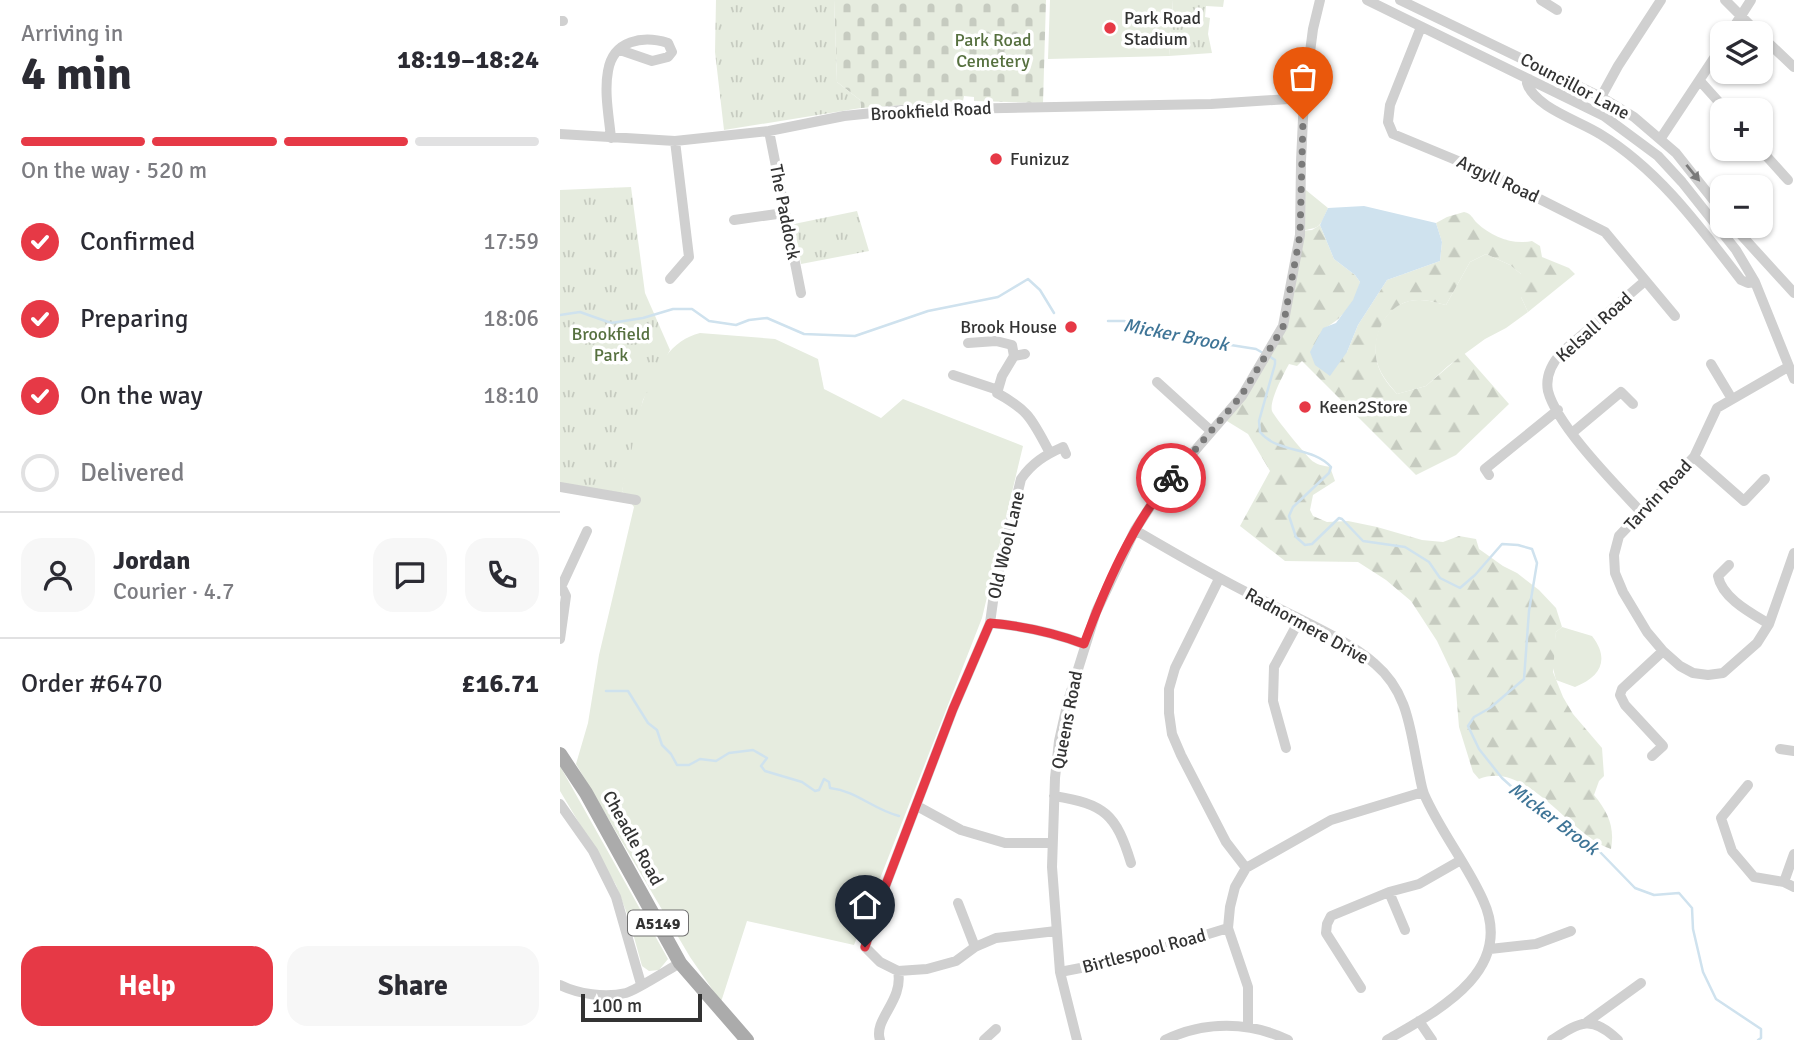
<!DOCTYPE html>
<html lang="en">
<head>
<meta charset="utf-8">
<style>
  :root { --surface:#fff; --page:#f7f7f7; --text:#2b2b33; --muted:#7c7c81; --line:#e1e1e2; --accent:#e63946 }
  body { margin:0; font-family:Signika,sans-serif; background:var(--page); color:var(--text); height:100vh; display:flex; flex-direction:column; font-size:26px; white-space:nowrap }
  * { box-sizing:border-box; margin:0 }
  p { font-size:23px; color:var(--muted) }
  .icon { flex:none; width:38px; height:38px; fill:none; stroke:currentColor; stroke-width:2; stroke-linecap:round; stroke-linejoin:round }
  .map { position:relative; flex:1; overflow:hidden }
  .drawer { display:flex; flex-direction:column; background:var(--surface); width:560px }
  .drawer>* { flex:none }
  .controls { position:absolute; left:1150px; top:21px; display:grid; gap:14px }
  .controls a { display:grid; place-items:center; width:63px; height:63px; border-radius:14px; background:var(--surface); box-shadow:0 2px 5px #0004; font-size:35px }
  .scale { position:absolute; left:21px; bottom:18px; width:121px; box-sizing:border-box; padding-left:7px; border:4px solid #333; border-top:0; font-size:19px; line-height:24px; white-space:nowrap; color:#333; -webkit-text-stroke:5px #fff; paint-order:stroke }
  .pin { position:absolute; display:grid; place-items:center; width:60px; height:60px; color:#fff; margin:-72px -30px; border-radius:50% 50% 50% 0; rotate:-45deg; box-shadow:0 0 7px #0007 }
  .pin .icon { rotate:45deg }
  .courier { position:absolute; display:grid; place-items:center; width:70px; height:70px; margin:-35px; border:5px solid #e63946; border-radius:50%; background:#fff; color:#222; box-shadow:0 2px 9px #0007 }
  .summary em { font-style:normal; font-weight:700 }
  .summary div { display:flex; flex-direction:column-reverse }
  .summary { display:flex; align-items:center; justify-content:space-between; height:119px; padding:0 21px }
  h1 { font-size:46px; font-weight:700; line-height:52px }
  .bar { display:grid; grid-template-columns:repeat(4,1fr); gap:10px 7px; align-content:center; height:84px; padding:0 21px }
  .bar i { height:9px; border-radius:5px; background:var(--line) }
  .bar .selected { background:var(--accent) }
  .bar p { grid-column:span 4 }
  .line { display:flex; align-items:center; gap:18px; padding:0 21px; border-top:2px solid var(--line) }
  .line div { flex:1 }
  .round { display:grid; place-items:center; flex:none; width:74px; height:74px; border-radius:21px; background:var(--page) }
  ol { padding:0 21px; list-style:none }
  li { display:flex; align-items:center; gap:21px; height:77px }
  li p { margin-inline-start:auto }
  li .icon { padding:7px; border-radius:50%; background:var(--accent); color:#fff; stroke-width:4 }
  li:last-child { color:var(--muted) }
  li i { width:38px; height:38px; border:4px solid var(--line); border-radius:50% }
  .primary-button { display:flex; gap:14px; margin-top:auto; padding:14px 21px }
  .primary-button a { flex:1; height:80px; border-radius:21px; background:var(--accent); color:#fff; font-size:28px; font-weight:700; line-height:80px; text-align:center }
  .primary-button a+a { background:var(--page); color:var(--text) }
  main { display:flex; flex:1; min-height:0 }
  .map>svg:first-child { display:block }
  .grass { fill:#e6ecdf }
  .forest { fill:url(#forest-firs) }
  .cemetery { fill:url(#cemetery-stones) }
  .park { fill:url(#park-tufts) }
  .water { fill:#cfe2ee }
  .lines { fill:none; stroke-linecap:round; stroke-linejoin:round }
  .stream { stroke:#cfe2ee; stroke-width:2.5 }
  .minor { stroke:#d0d0d0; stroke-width:10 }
  .major { stroke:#ababab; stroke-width:14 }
  .oneway { fill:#7a7a7a }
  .done { stroke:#7a7a7a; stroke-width:7; stroke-dasharray:0 12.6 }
  .route { stroke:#e63946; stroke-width:9 }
  .poi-dot { fill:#e63946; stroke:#fff; stroke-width:2.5 }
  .labels { text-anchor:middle; stroke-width:7; stroke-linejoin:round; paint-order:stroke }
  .shield { fill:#fff; stroke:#707070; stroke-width:2 }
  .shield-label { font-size:16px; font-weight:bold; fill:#333 }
  .poi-label { font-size:18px; fill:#333; stroke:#fff; text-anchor:start }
  .park-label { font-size:18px; fill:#56703f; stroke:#fff }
  .street-label { font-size:18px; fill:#333; stroke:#fff }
  .water-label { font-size:19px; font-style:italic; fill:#3f7597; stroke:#fff }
</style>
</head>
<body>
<main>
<section class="drawer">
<div class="summary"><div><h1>4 min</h1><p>Arriving in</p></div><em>18:19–18:24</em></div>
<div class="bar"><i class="selected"></i><i class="selected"></i><i class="selected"></i><i></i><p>On the way · 520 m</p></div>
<ol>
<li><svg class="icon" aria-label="check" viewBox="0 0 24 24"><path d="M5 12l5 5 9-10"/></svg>Confirmed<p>17:59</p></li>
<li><svg class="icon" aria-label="check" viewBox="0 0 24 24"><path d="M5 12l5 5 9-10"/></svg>Preparing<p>18:06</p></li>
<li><svg class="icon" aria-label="check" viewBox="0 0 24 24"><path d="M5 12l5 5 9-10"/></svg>On the way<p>18:10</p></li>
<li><i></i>Delivered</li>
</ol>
<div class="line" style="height:126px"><a class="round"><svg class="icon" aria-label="person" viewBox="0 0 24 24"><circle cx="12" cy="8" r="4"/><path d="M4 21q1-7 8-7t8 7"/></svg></a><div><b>Jordan</b><p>Courier · 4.7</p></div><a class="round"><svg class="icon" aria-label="chat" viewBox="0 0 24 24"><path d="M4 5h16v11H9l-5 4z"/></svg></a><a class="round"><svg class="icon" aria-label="phone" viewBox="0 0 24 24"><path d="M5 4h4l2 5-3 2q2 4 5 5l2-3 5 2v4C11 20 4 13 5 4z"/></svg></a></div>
<div class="line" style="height:91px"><div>Order #6470</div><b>£16.71</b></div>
<div class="primary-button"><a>Help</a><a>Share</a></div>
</section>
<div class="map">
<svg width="1234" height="1040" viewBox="0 0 1234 1040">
  <defs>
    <pattern id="forest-firs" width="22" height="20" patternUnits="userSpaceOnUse" patternTransform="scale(1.75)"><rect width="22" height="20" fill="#e6ecdf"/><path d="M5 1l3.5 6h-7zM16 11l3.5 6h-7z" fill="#c6cbc0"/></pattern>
    <pattern id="cemetery-stones" width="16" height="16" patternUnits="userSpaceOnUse" patternTransform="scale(1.75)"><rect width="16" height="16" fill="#e6ecdf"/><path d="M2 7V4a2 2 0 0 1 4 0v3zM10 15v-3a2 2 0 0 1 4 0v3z" fill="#c6cbc0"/></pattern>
    <pattern id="park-tufts" width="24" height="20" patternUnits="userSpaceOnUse" patternTransform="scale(1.75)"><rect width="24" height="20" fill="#e6ecdf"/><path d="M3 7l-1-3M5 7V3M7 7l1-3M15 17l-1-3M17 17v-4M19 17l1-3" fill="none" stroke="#c6cbc0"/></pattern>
  </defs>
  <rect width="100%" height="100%" fill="#fff"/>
  <path class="grass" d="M490,0H613L609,56L488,59Z
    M741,186L768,208C759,228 762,227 740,231Z
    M926,254L950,265L961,274V297L968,312L946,328L925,339L888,366L866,386L837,394C828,383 818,372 816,357C812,330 830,299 860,300C868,300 878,303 886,305L910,262Z
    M140,333L215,339L258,359L264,389L321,418L343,399L463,446L422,618L294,945L187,921L161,1002L130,957L16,764L28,723L39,655L74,507L62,491C72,443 84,346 140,333Z
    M1002,627L1032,636C1050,659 1041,677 1015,687L996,680L992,664L996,632Z
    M0,766L108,959L99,970L89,971L82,966L69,919L56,885L0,791Z"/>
  <path class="forest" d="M904,212C912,214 912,218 917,223C932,237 952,245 972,241L980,246L982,257L1009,268L1015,274L968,312L961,297V274L950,265L926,254L910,262L886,305C878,303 868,300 860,300C830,299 813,330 816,357C818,372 827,383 837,394L866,386L904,353L949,404L896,455L856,475L742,361L737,366L729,364C724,373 709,401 712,411C713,415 749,460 754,462C758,465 765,466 770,467L775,481L753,495L750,510L753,516L767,522L788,521L817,527L862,540L883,542L899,536L916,539L919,549L943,566L957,573L979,590L996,608L1002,627L996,632L993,672L1003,697L1013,714L1042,748L1044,776L1039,781L1034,795C1048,812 1055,827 1051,849C1010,836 967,759 919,779L913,772L899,727L895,679L877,641L851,601L826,580L798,562L725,561L680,526L710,471L688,434L662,418L720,332L740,231L752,230L760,225L774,259L795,275L800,282C798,301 780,321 763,329L787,352L798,325L827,280L880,261L882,242L876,223L887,217Z"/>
  <path class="cemetery" d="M274,0H486L483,103L414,101V97L404,96L403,101L301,108L300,100L277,82Z"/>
  <path class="park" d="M156,0H274L277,82L300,100L301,108L164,130L155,52Z
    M613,0H664L663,7L646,6L645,17L650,18L648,34L652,53L609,56Z
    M71,187L85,293L110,350L83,400L62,491L68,499L0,487V190Z
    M297,211L309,251L241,264L234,224Z"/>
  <path class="water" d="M804,206L876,223L882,242L880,261L827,280L798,325L787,352L770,376L755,365L750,352L763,328L776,323L793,300L800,282L795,275L774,259L760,225L768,208Z"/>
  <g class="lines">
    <path class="stream" d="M0,315L20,312L51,323L83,318L113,309H132L149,321L176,325L189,320L207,318L244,334L295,336L368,311L438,297L468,279L480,290L494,313
      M548,321H564L614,336L696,349L703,353
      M709,356L715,360V364L699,421L700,432C718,454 752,446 771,467L769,473L733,507L729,516L736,537L745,545L752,544L779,518L782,519L803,541L845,547L869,562L880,578L900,588L915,575L942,544L958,545L972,549L977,563L969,611L964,679L930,708L914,717L908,726L919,749L942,778L973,806L994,816L1040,852L1075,888L1094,895L1119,893L1132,908L1133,929L1143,972L1156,999L1201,1029V1038L1198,1040
      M46,691H68L88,723L97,730L102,745L111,754L117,765H129L140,759L156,761L169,753L193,750L207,758L201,766L205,771L242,782L255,791L259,790L264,779L269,782L270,788C297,791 312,809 339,816"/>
    <path class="minor" d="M807,0L1044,116L1098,156L1122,182L1176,250L1195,282L1234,379
      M840,0L1041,97L1074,117L1116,153L1162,211
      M981,0L997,10
      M1165,0L1198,33
      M0,21H3
      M861,27L830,105L828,122L833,134L932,175L1045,232L1115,316
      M1170,33L1191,0
      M1200,35L1234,67
      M969,79L967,83C974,107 1020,121 1040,134C1099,170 1140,227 1181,280L1188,283L1195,282
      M1140,81L1166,110
      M1041,97L1058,66L1101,0
      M209,131L241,293
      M0,134L115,141L209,131L284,116L342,110L651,104L744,98
      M51,138C49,117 44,92 48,71C53,40 83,35 108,43L112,52L108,57L92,61L60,50
      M1101,138L1162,46
      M1200,149L1228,180
      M174,220L224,213
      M1173,226L1234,293
      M110,279L129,257L115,141
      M408,343L436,341L452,345L454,356L465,354
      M454,356L442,376L437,393C470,411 472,420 490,453
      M1151,364L1172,399
      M1228,367L1157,408L1134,457L1059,536L1054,555L1055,573L1063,592L1087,632L1103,651L1120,666L1133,673L1148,675L1163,673L1197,643L1209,624L1234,553
      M393,375L438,390
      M597,382L651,431
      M1012,433L1061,392L1073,404
      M1134,457L1184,501L1205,479
      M929,475L925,469L998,410
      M0,487L76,500
      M1081,512C1056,485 997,426 988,391C985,376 992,363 1002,352L1085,281
      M575,530C616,554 657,578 700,599C734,617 787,639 815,664C848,692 850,729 858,768C860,777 861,786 864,794C880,831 907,864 923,900C956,971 877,1011 827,1040
      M1169,565L1158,576C1162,598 1191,613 1209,624
      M659,579L615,668L609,689V713L612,734L621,755L666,842L686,868
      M0,584L6,596L0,639
      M2,585L27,531
      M430,623C463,626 492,632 524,644
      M726,748L713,701L714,667L740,619
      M1220,749L1234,751
      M1092,756L1103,746L1065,705L1060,695L1062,689L1103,651
      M1188,785L1161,818L1172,851L1194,877L1224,882L1234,887
      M494,796C545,804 556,814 571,863
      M0,804L33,851L56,897L81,984
      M357,806L401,830L445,843H492
      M1224,882L1234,854
      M829,892L845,930
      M398,903L415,947
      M496,931L436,938L415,947L396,961L367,969L338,971L320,962L305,947L320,900L393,709L430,623L435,587L461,479C472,463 485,455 503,447L506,454
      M930,949L976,944L1011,931
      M500,972L567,959L668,928
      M0,985C18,994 45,998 66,993C75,991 109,969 120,963
      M801,988L766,933L767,924L771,916L829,892L859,884L901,860
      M859,1021L872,1040
      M1027,1022L1081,983
      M688,1027V987L668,928L670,907L675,887L686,868L771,820L863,792
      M320,1040C313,1019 344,1001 338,971
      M424,1040L436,1029
      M517,1040L500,972L492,867L495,778L499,741L508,701L536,612L575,530L601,490L682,396L723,326L740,235L741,161L744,98L753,29L760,0
      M605,1040C644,1021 689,1021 728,1040
      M992,1040C1020,1022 1031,1014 1058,1040"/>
    <path class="major" d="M0,754L26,793L120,963L187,1040"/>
  </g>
  <defs><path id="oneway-solid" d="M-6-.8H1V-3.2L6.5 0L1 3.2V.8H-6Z" transform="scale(1.75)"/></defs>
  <use class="oneway" href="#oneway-solid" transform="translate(1133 173) rotate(51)"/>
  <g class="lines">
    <path class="done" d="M611,478L681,396L723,327L740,235L743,119"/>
    <path class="route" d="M305,947L320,900L393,709L430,623C463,626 492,632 524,644C546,585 571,527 611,478"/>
  </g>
  <g class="poi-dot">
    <circle cx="550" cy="28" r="7"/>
    <circle cx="436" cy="159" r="7"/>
    <circle cx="511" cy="327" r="7"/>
    <circle cx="745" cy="407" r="7"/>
  </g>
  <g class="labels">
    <rect class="shield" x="68" y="910.5" width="60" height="25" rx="5"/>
    <g class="shield-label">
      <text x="98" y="929">A5149</text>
    </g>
    <g class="poi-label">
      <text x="564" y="24">Park Road<tspan x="564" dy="21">Stadium</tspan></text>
      <text x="450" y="165">Funizuz</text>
      <text x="497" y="333" text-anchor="end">Brook House</text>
      <text x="759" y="413">Keen2Store</text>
    </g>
    <g class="park-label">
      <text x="433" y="46">Park Road<tspan x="433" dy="21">Cemetery</tspan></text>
      <text x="51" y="340">Brookfield<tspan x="51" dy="21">Park</tspan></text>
    </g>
    <g class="street-label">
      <text transform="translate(1015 86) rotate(28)" y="6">Councillor Lane</text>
      <text transform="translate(371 111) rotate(-3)" y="6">Brookfield Road</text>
      <text transform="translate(938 179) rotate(25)" y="6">Argyll Road</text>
      <text transform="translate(225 212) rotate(79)" y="6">The Paddock</text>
      <text transform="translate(1034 327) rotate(-42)" y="6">Kelsall Road</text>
      <text transform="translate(1098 495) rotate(-47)" y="6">Tarvin Road</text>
      <text transform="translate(446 545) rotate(-77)" y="6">Old Wool Lane</text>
      <text transform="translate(747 626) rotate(29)" y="6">Radnormere Drive</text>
      <text transform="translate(507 720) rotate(-79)" y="6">Queens Road</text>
      <text transform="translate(73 838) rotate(61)" y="6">Cheadle Road</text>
      <text transform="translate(584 951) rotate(-15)" y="6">Birtlespool Road</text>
    </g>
    <g class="water-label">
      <text transform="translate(616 334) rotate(11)" y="7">Micker Brook</text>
      <text transform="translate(994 818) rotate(37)" y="7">Micker Brook</text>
    </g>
  </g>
</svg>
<div class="controls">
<a><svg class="icon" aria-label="layers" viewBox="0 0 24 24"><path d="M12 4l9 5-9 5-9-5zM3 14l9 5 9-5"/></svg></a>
<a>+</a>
<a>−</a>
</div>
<div class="scale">100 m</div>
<div class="pin" style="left:743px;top:119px;background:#ea580c"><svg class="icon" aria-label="bag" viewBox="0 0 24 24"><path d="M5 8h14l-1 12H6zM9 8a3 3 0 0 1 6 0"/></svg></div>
<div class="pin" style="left:305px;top:947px;background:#1f2937"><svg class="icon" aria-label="home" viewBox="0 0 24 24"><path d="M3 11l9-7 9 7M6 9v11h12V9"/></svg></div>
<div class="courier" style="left:611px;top:478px"><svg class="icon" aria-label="bike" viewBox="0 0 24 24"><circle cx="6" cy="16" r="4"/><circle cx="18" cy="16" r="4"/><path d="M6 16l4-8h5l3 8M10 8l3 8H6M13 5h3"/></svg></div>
</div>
</main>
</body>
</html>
